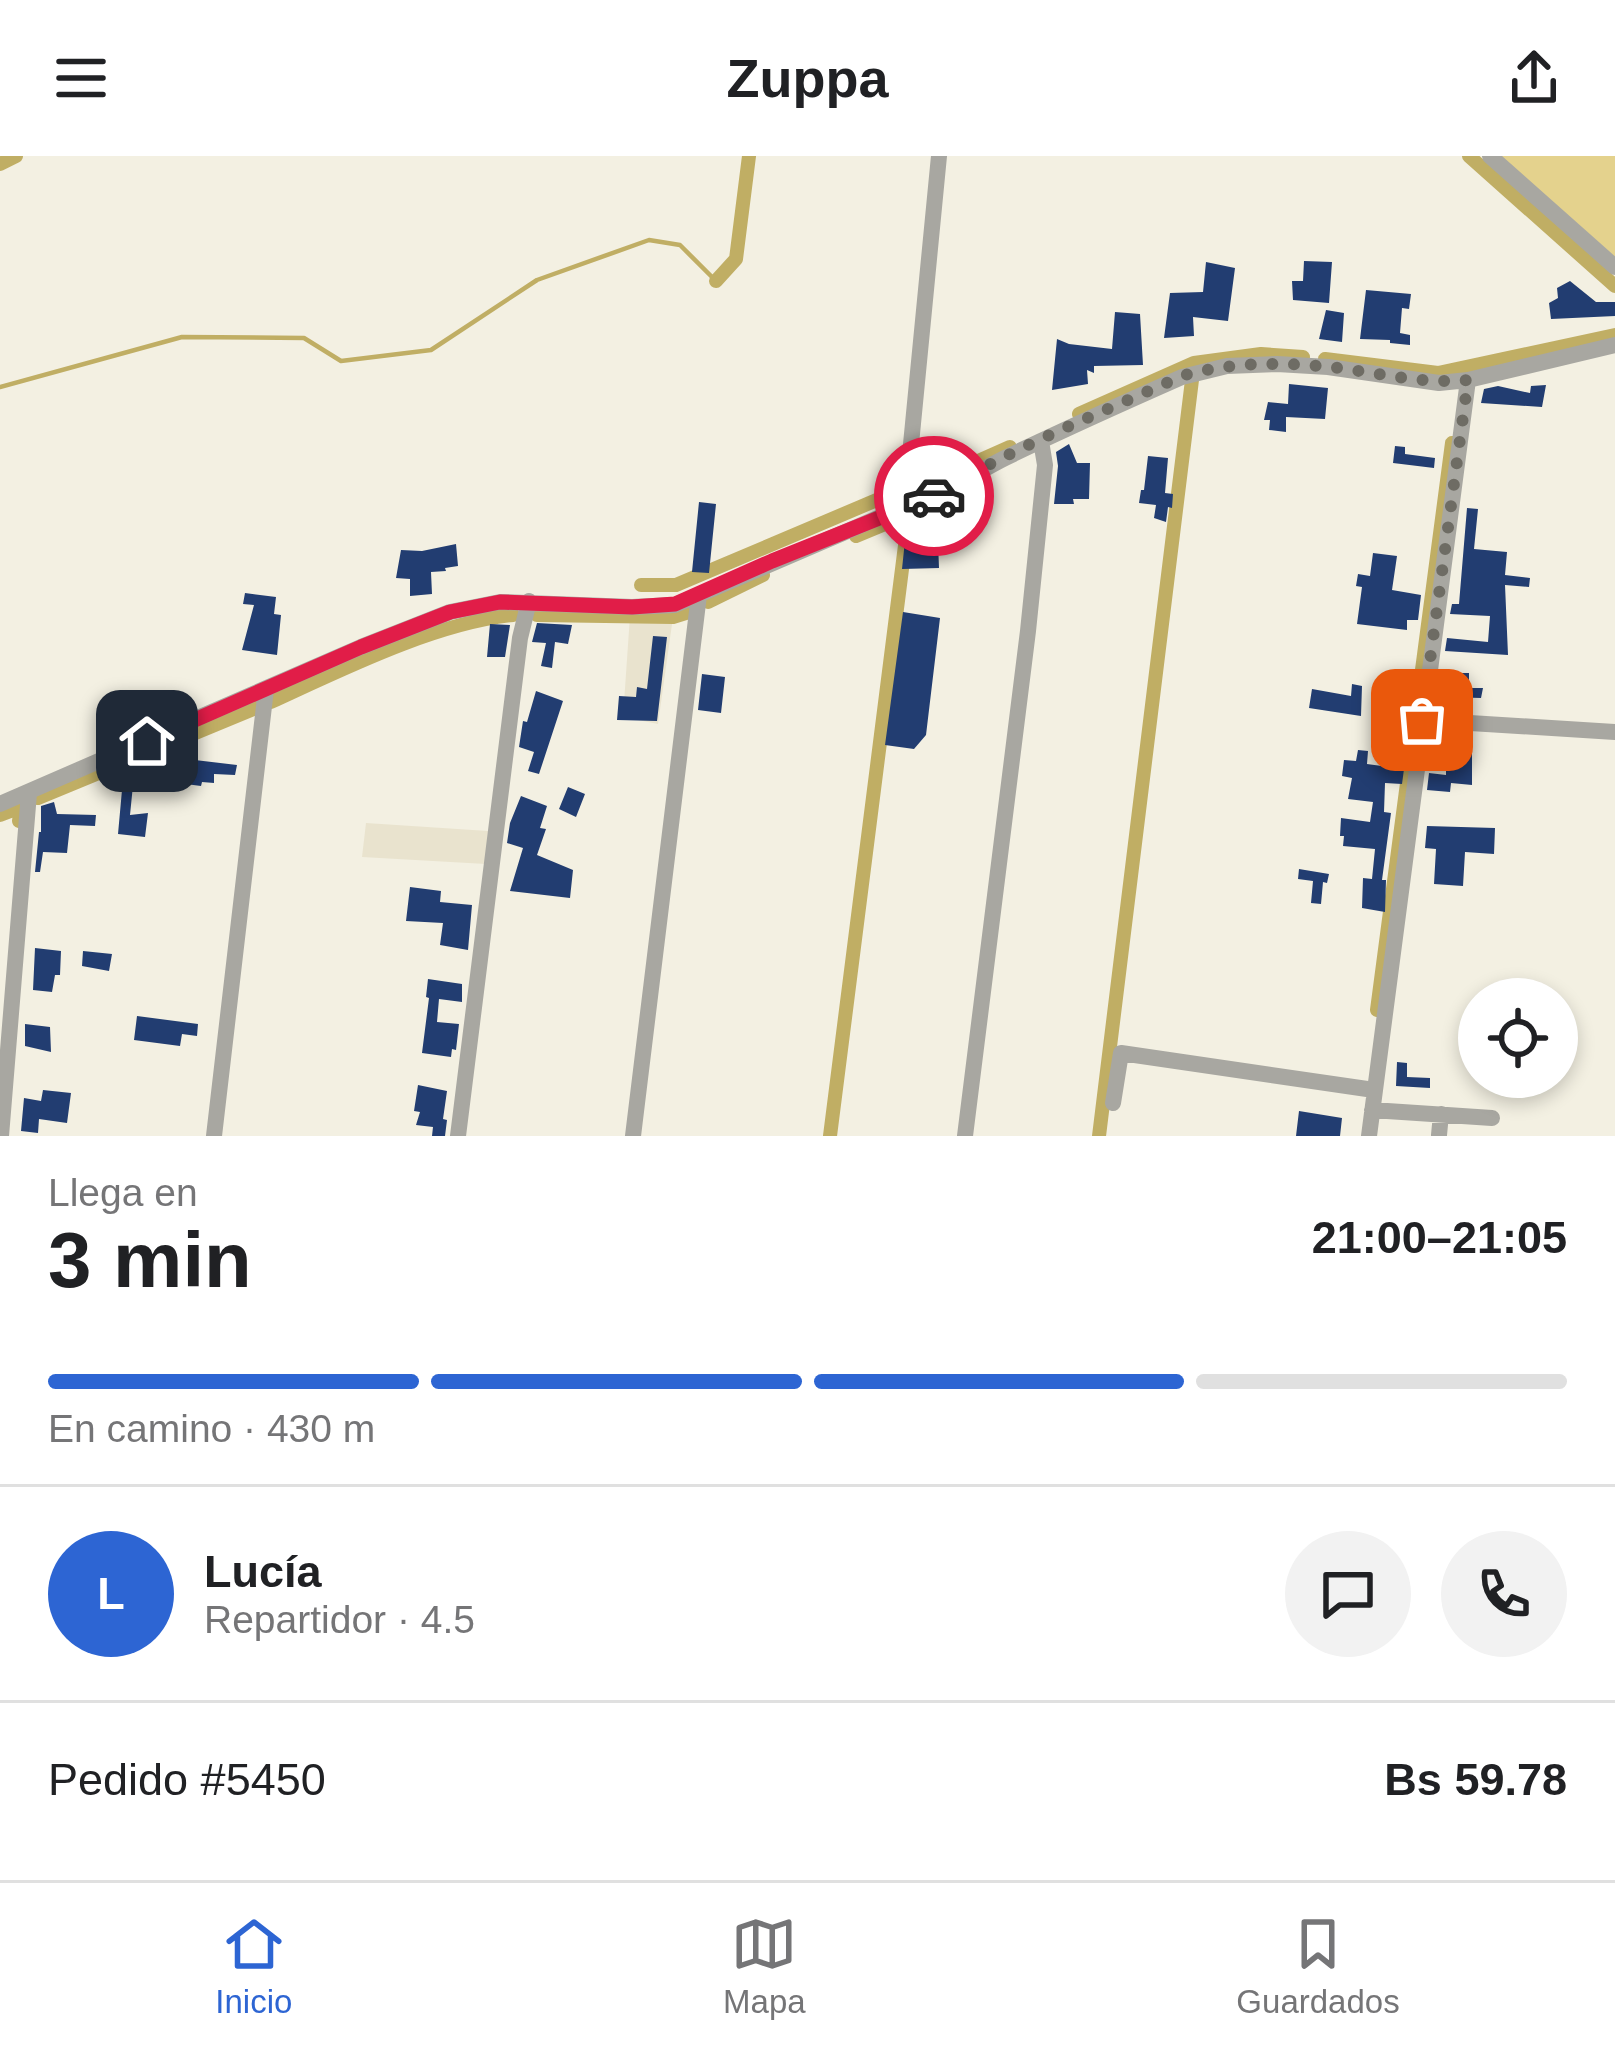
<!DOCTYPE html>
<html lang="es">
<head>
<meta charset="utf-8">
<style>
  :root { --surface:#fff; --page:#f2f2f2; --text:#202124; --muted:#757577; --line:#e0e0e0; --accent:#2d65d3 }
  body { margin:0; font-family:Arial,sans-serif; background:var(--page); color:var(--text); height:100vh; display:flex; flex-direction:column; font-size:45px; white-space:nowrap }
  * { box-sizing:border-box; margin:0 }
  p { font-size:39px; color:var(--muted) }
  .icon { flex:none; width:66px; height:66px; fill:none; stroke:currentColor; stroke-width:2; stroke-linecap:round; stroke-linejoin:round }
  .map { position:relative; height:980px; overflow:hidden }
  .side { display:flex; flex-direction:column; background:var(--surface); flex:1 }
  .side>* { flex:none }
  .tools { position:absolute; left:1458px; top:822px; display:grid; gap:24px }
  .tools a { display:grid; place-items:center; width:120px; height:120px; border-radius:50%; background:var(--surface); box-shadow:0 6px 18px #0003; font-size:60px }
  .pin { position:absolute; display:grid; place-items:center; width:102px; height:102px; color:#fff; margin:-51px; border-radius:24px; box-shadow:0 6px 18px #0006 }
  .courier { position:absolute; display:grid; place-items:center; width:120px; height:120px; margin:-60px; border:9px solid #e11d48; border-radius:50%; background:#fff; color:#222; box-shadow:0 3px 15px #0007 }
  .head em { font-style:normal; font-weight:700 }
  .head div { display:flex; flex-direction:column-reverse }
  .head { display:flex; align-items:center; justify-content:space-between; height:204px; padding:0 48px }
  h1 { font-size:78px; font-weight:700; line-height:90px }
  .bar { display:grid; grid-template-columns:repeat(4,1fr); gap:18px 12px; align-content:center; height:144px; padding:0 48px }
  .bar i { height:15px; border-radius:9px; background:var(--line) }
  .bar .current { background:var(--accent) }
  .bar p { grid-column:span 4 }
  .line { display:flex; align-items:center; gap:30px; padding:0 48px; border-top:3px solid var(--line) }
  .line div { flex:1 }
  .round { display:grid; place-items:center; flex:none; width:126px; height:126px; border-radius:63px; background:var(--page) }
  header { display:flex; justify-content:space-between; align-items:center; height:156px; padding:0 48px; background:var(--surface); font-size:54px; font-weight:700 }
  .menu { display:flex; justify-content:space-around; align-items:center; height:168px; border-top:3px solid var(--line); background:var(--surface); font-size:33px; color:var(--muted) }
  .menu a { display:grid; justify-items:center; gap:6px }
  .menu .current { color:var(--accent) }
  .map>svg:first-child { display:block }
  .built { fill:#e9e3ce }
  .green { fill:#e4d28d }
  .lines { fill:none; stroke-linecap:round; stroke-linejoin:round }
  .stream { stroke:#c0ae64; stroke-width:4.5 }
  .canal { stroke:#c0ae64; stroke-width:14 }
  .building { fill:#223d71 }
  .minor { stroke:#a8a7a1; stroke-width:16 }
  .done { stroke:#6e6c64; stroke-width:12; stroke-dasharray:0 21.6 }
  .route { stroke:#e11d48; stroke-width:15 }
</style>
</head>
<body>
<header><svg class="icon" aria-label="menu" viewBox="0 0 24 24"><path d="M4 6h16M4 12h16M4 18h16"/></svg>Zuppa<svg class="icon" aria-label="share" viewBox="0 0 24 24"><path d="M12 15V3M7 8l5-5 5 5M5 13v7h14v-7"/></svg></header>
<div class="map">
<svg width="1615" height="980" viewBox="0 0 1615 980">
  <rect width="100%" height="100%" fill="#f3f0e2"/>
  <path class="built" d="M630,460L673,461L658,568L623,561Z
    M366,667L488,675L486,708L362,701Z"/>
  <path class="green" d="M1501,0H1615V101Z"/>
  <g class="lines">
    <path class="stream" d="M0,231L182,181L304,182L341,205L431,194L537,124L649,84L680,89L716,125"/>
    <path class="canal" d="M1469,0L1615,130
      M0,8L16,0
      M716,125L736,103L749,0
      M1325,203L1438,217L1615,179
      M1079,258L1194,207L1261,198L1303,201
      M921,337L965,311L1010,291
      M641,429H676L898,335L902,303
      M708,446L763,419
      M537,459L673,461L689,456
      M271,546C343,513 435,467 513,459
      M38,642L256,552
      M0,659L21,651L19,665
      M1377,854L1452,287
      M830,980L909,358L856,380
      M1099,980L1192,224"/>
  </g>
  <path class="building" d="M1304,105L1332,106L1329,147L1293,144L1292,125H1303Z
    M1206,106L1235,112L1228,165L1193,161L1194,180L1164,182L1170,137L1203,136Z
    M1570,125L1596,146H1615V160L1551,163L1549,147L1558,142L1557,132Z
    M1366,134L1411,138L1409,153L1402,152L1400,177L1410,179V189L1390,187V184L1360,183Z
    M1326,154L1344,157L1342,186L1319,183Z
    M1115,156L1140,158L1143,209L1094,210V217L1087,214L1088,228L1052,234L1057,183L1069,188L1112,193Z
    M1289,228L1328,232L1325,263L1286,261V276L1269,274L1270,264H1264L1268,246L1288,248Z
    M1546,229L1542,251L1481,247L1484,233L1498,230L1530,237L1531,230Z
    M1069,288L1077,307H1090L1089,343H1073L1074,348H1054L1058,310L1056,296Z
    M1395,290L1405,291V298L1435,302L1434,312L1393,307Z
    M1148,300L1168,302L1165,337L1173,338L1172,352L1168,351L1166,366L1154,362L1156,349L1139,347L1141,334H1144Z
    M699,346L716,348L709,417L692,416Z
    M958,350L950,379L938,386L939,412L902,413L906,375L925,368L923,361Z
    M1467,352L1478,353L1474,393L1507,396L1505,419L1530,422L1529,431L1505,429L1508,499L1445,495L1447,482L1488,486L1490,460L1450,458L1452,448H1459Z
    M456,388L458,410L445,412L446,415L431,416L432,438L410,440V423L396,422L401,394L422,395Z
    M1373,397L1397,400L1392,434L1421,439L1418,464H1407V474L1357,468L1362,431L1356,430L1358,418L1370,420Z
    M245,437L276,441L274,458L281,459L277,499L242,494L254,449L243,448Z
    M903,456L940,462L926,579L914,593L885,589Z
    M537,467L572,469L568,488L555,486L552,512L541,510L546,487L532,486Z
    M490,468L510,469L505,501H487Z
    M653,480L667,481L657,565L617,564L619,540L636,541L637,531L647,533Z
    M1447,517H1469V532H1483L1481,542L1447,541Z
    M702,518L725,521L721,557L698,554Z
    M1352,528L1362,530L1361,560L1309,552L1312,533L1351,540Z
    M536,535L563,545L539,618L528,615L534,596L519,591L523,565L527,566Z
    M1379,538L1400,543L1396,590L1371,587Z
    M1434,583L1467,584V596H1472V629L1451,627L1450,636L1427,634L1429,617L1446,619V596H1432Z
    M1358,594L1368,595L1367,608L1404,613L1402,628L1385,627L1384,656L1391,657L1382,724H1386L1385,756L1362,752L1363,722L1372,723L1375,693L1343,690L1344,680H1340L1341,662L1370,666L1373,646L1348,643L1352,622L1342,620L1344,604L1356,605Z
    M161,595L178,598V602L237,609L235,619L214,618V627L202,626L201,630L178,627L179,620L165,618L166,612L159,610Z
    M135,609L130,659L148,657L145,681L118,678L124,612Z
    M568,631L585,638L576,661L559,653Z
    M521,640L547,650L540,672L546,673L537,699L573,714L570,742L510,735L523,692L507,687L510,667Z
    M54,646L57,658L96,659L95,670L70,669L67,697L43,696L40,716H35L39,676H41V650Z
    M1427,670L1495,672L1494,698L1465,696L1463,730L1434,728L1436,693L1425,692Z
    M1299,713L1329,718L1327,727L1323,726L1321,748L1311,747L1313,725L1298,723Z
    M410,731L441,735L440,746L472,749L468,794L440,789L443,767L406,765Z
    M35,792L61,795L60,819H55L52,836L33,834Z
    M83,795L112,798L109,815L82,810Z
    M428,823L462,828V846L439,843L437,866L459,868L456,894L452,893L451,901L422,897L429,842L426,841Z
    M137,860L198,868L197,880L182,878L180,890L134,884Z
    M25,868L50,871L51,896L25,890Z
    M1397,906L1407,907V921L1430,922V932L1396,930Z
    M418,929L447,935L443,963L447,964L445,980H432L433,971L416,969L420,956L414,955Z
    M43,934L71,937L67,967L39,963L38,977L21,975L24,942L41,945Z
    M1299,955L1342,962L1340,980H1296Z"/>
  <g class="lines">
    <path class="minor" d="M1490,0L1615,111
      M913,347L908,333V319L939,0
      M1422,564L1615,576
      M0,648L361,491L450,456L500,446L632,451L675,449L913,347C945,338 975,317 1005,302C1063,274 1123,247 1182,221L1227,210L1277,208L1328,211L1439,227L1468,224L1615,189
      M1113,947L1121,897L1374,934
      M1372,954L1492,962
      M1439,979L1441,958
      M1,980L29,637
      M214,980L266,533
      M458,980L520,482L529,445
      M633,980L699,439
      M965,980L1028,475L1045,309L1041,285
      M1369,980L1468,224"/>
  </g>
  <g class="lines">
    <path class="done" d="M934,340C1011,292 1099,258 1182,220C1229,206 1281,206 1330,211C1376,216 1422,229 1468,224L1422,564"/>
    <path class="route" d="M147,585L361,491L450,456L500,446L632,451L675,448L772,405L934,340"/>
  </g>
</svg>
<div class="tools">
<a><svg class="icon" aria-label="locate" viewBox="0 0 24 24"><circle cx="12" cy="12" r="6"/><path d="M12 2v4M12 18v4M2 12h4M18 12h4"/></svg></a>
</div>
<div class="pin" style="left:1422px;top:564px;background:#ea580c"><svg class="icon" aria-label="bag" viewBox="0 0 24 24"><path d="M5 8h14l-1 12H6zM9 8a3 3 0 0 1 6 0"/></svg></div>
<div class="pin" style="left:147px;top:585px;background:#1f2937"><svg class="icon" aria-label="home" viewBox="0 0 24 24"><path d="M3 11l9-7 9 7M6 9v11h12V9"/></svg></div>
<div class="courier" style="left:934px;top:340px"><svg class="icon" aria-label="car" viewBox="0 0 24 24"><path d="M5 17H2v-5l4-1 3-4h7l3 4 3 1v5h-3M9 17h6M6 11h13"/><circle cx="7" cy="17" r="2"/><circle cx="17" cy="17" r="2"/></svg></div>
</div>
<section class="side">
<div class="head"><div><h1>3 min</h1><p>Llega en</p></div><em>21:00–21:05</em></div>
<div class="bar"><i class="current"></i><i class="current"></i><i class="current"></i><i></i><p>En camino · 430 m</p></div>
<div class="line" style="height:216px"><b class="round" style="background:var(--accent);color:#fff">L</b><div><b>Lucía</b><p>Repartidor · 4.5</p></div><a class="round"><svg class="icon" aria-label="chat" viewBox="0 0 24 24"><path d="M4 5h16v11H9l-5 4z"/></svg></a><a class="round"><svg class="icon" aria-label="phone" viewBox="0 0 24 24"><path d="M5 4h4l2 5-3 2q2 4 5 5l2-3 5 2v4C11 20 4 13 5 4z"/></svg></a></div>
<div class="line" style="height:156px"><div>Pedido #5450</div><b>Bs 59.78</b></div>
</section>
<nav class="menu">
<a class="current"><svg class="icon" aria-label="home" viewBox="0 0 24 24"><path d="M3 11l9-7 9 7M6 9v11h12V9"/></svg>Inicio</a>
<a><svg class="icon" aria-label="map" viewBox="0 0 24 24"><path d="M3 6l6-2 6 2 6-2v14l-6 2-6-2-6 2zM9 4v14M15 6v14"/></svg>Mapa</a>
<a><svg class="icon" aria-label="saved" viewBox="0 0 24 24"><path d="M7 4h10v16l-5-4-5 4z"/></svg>Guardados</a>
</nav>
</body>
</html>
